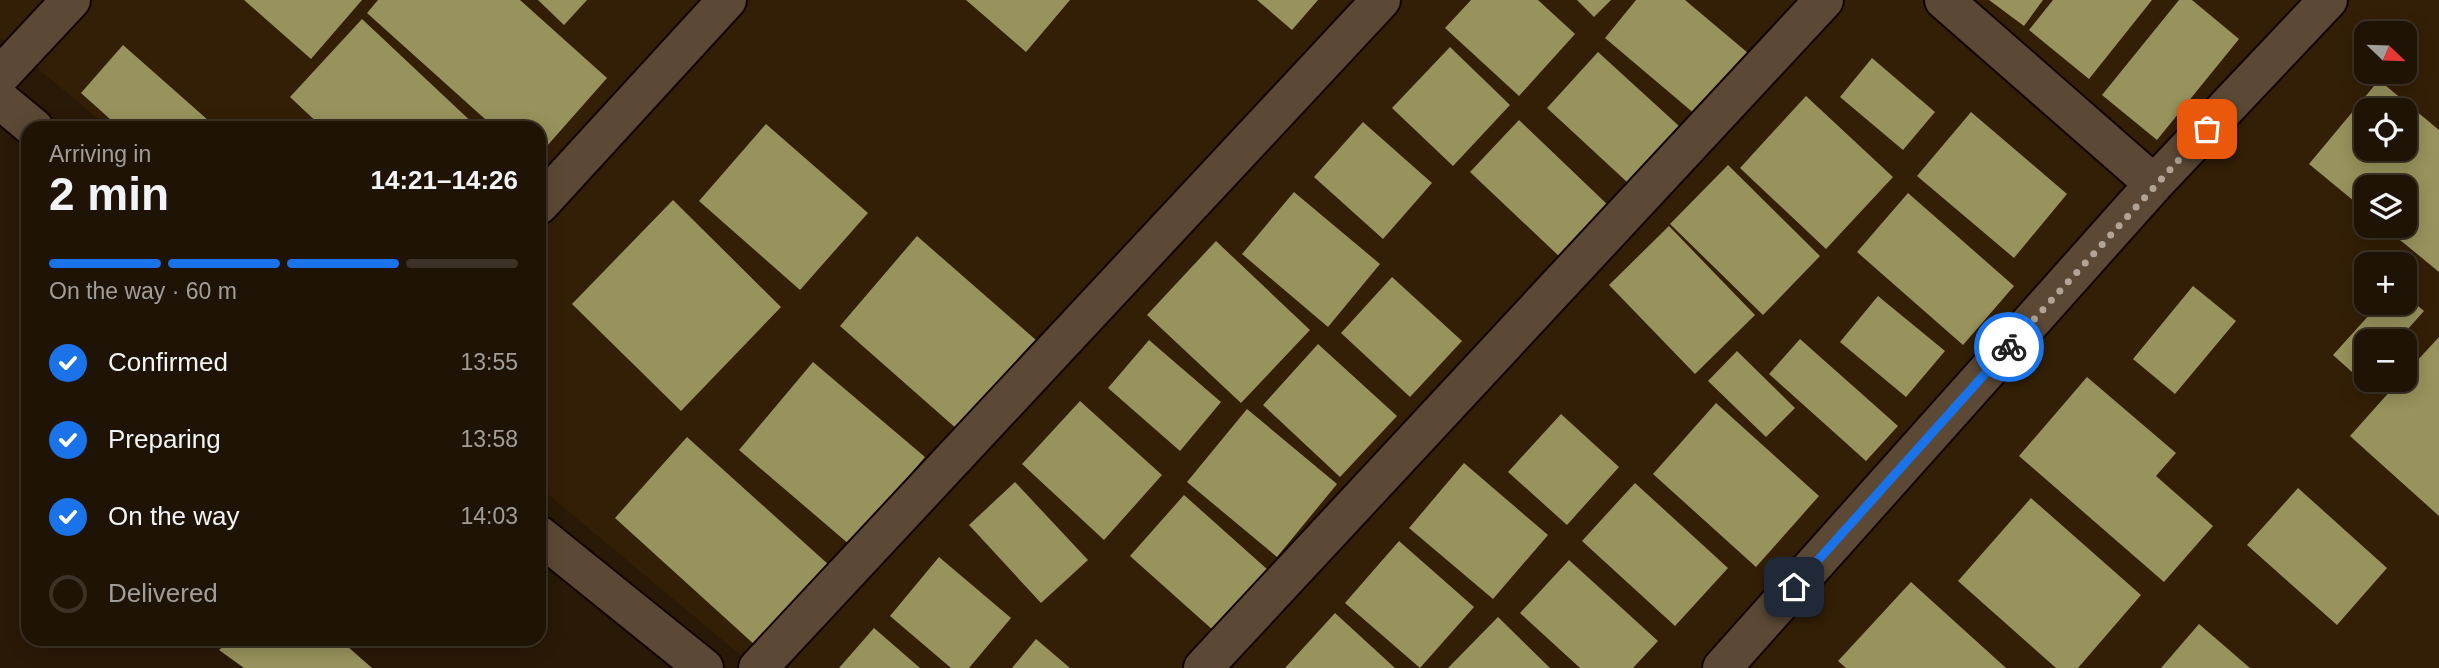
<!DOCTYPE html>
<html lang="en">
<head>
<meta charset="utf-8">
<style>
  :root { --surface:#1f1305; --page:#2c2013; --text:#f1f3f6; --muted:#a19e9a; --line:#3c3227; --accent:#1a73e8 }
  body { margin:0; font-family:Arial,sans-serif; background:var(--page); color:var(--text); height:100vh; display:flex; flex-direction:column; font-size:26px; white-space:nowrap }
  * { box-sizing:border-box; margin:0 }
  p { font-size:23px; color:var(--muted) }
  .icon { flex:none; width:38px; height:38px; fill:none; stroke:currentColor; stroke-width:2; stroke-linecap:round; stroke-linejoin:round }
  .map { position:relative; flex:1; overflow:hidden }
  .side { position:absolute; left:21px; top:121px; width:525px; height:525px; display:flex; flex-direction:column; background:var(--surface); border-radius:21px; box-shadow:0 4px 18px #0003,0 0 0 2px var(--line) }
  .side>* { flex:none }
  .needle { width:46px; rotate:113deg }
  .fabs { position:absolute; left:2354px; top:21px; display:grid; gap:14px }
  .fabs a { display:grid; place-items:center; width:63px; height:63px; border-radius:14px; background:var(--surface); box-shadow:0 4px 18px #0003,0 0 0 2px var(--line); font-size:35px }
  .pin { position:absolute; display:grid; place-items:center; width:60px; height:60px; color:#fff; margin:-30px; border-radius:14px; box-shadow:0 4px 10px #0006 }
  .courier { position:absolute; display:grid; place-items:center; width:70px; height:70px; margin:-35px; border:5px solid #1a73e8; border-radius:50%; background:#fff; color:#222; box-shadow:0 2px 9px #0007 }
  .headline em { font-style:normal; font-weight:700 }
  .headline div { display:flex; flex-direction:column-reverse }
  .headline { display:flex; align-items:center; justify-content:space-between; height:119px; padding:0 28px }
  h1 { font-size:46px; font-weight:700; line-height:52px }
  .bar { display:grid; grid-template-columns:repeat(4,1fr); gap:10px 7px; align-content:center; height:84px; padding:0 28px }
  .bar i { height:9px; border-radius:5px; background:var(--line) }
  .bar .on { background:var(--accent) }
  .bar p { grid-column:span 4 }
  ol { padding:0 28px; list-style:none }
  li { display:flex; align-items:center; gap:21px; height:77px }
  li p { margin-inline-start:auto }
  li .icon { padding:7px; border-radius:50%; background:var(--accent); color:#fff; stroke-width:4 }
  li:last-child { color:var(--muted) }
  li i { width:38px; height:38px; border:4px solid var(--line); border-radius:50% }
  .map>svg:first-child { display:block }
  .built { fill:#331f06; fill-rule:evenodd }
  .building { fill:#98925c; fill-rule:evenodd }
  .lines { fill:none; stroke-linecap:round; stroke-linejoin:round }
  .minor-casing { stroke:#110400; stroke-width:42 }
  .minor { stroke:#5b4935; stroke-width:38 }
  .done { stroke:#b1a496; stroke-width:7; stroke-dasharray:0 12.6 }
  .route { stroke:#1a73e8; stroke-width:9 }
</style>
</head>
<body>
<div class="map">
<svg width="2439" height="668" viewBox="0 0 2439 668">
  <rect width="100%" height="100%" fill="#291907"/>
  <path class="built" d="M0,0H2439V668H756L539,487V128H109L0,37ZM2366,33H2404V72H2366ZM2366,110H2404V149H2366ZM2366,187H2404V226H2366ZM2366,264H2404V303H2366ZM2366,341H2404V380H2366Z"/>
  <path class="building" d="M244,0H362L311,59Z
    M378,0H520L607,78L539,155V128H495L367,13Z
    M538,0H587L564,25Z
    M966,0H1070L1026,52Z
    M1257,0H1318L1292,30Z
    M1471,0H1538L1575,34L1519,96L1445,28Z
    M1577,0H1611L1594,17Z
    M1636,0H1685L1748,53L1696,115L1605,38Z
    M1989,0H2043L2024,26Z
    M2053,0H2152L2089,79L2029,30Z
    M2179,0H2192L2239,39L2157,140L2102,95Z
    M362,19L478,128H323L290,97Z
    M123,45L217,128H120L81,93Z
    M1450,47L1510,105L1453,166L1392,108Z
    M1598,52L1679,126L1627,182L1547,108Z
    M1872,58L1935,112L1903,150L1840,97Z
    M2379,80L2439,130V272L2383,226H2404V187H2366V211L2309,164ZM2366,110H2404V149H2366Z
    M1806,96L1893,177L1826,249L1740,168Z
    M1971,112L2067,194L2014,258L1917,176Z
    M1519,120L1610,207L1562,259L1470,172Z
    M1363,122L1432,183L1383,239L1314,177Z
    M766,124L868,213L800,290L699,201Z
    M1728,165L1820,256L1763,315L1670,224Z
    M1294,192L1380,264L1328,327L1242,254Z
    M1908,193L2014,286L1963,345L1857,252Z
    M673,200L781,307L681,411L572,304Z
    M1669,226L1755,315L1695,374L1609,285Z
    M917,236L1036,340L958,430L840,326Z
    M1216,241L1310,330L1241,403L1147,315Z
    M1392,277L1462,341L1410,397L1341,333Z
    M2193,286L2236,321L2175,394L2133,359Z
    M2404,294L2424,311L2397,341H2366V376L2362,381L2333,355L2380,303H2404Z
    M1878,296L1945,351L1906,397L1840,342Z
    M2439,337V516L2350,436L2400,380H2404V375Z
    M1800,339L1898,426L1866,461L1769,374Z
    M1149,340L1221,402L1180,451L1108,388Z
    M1318,344L1397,416L1340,477L1263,405Z
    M1737,351L1795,408L1766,437L1708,381Z
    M813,362L925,457L850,545L739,450Z
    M2087,377L2176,453L2156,476L2213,526L2164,582L2019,456Z
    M1080,401L1162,475L1104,540L1022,464Z
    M1716,403L1819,496L1756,567L1653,474Z
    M1247,409L1337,484L1277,557L1187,482Z
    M1561,414L1619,467L1567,525L1508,472Z
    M687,437L829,565L756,646L615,518Z
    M1464,463L1548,535L1493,599L1409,528Z
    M1015,482L1088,560L1041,603L969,525Z
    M1635,483L1728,568L1675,626L1582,541Z
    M2298,488L2387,568L2337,625L2247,545Z
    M1184,495L1268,570L1214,631L1130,556Z
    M2031,498L2141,595L2078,668H2056L1958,581Z
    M1399,541L1474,607L1420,668L1345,603Z
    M939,557L1011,618L969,668H951L890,616Z
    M1569,560L1658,641L1633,668H1580L1520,613Z
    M1911,582L2006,668H1846L1838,661Z
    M1335,613L1395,668H1285Z
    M1498,617L1550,668H1448Z
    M2199,624L2250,668H2161Z
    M874,628L920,668H839Z
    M231,639H339L372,668H244L219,650Z
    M1036,639L1070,668H1012Z"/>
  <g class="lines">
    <g class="minor-casing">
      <path id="minor" d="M1944,0L2154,184
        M0,76L71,0
        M0,100L34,128
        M539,205L727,0
        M539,535L704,668
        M758,668L1381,0
        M1203,668L1824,0
        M1722,668L2154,184L2328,0"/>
    </g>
    <use href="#minor" class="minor"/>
  </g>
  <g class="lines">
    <path class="done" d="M2009,347L2207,129"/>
    <path class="route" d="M1794,587L2009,347"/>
  </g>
</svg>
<div class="fabs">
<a><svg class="needle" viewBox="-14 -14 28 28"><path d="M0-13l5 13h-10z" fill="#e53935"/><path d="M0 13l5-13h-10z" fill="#a19e9a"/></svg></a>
<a><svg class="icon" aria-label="locate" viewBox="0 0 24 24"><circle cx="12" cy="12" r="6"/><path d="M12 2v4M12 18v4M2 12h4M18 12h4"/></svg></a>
<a><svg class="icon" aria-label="layers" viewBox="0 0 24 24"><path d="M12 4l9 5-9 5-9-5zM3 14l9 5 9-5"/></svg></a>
<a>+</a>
<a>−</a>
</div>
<div class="pin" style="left:2207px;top:129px;background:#ea580c"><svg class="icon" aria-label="bag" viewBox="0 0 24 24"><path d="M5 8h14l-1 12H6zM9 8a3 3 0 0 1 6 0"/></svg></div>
<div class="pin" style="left:1794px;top:587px;background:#1f2937"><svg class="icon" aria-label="home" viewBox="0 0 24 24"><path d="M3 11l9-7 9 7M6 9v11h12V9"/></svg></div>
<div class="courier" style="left:2009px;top:347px"><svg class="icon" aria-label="bike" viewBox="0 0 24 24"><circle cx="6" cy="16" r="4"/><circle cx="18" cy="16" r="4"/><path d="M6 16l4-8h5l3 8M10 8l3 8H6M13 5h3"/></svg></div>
<section class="side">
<div class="headline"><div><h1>2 min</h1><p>Arriving in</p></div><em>14:21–14:26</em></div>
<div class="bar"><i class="on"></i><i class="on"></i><i class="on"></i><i></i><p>On the way · 60 m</p></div>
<ol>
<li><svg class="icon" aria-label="check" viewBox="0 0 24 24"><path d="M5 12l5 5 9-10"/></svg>Confirmed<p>13:55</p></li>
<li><svg class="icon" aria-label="check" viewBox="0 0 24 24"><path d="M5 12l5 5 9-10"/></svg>Preparing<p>13:58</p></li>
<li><svg class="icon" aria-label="check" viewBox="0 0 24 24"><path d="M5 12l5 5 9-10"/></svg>On the way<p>14:03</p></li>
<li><i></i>Delivered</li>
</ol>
</section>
</div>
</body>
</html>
